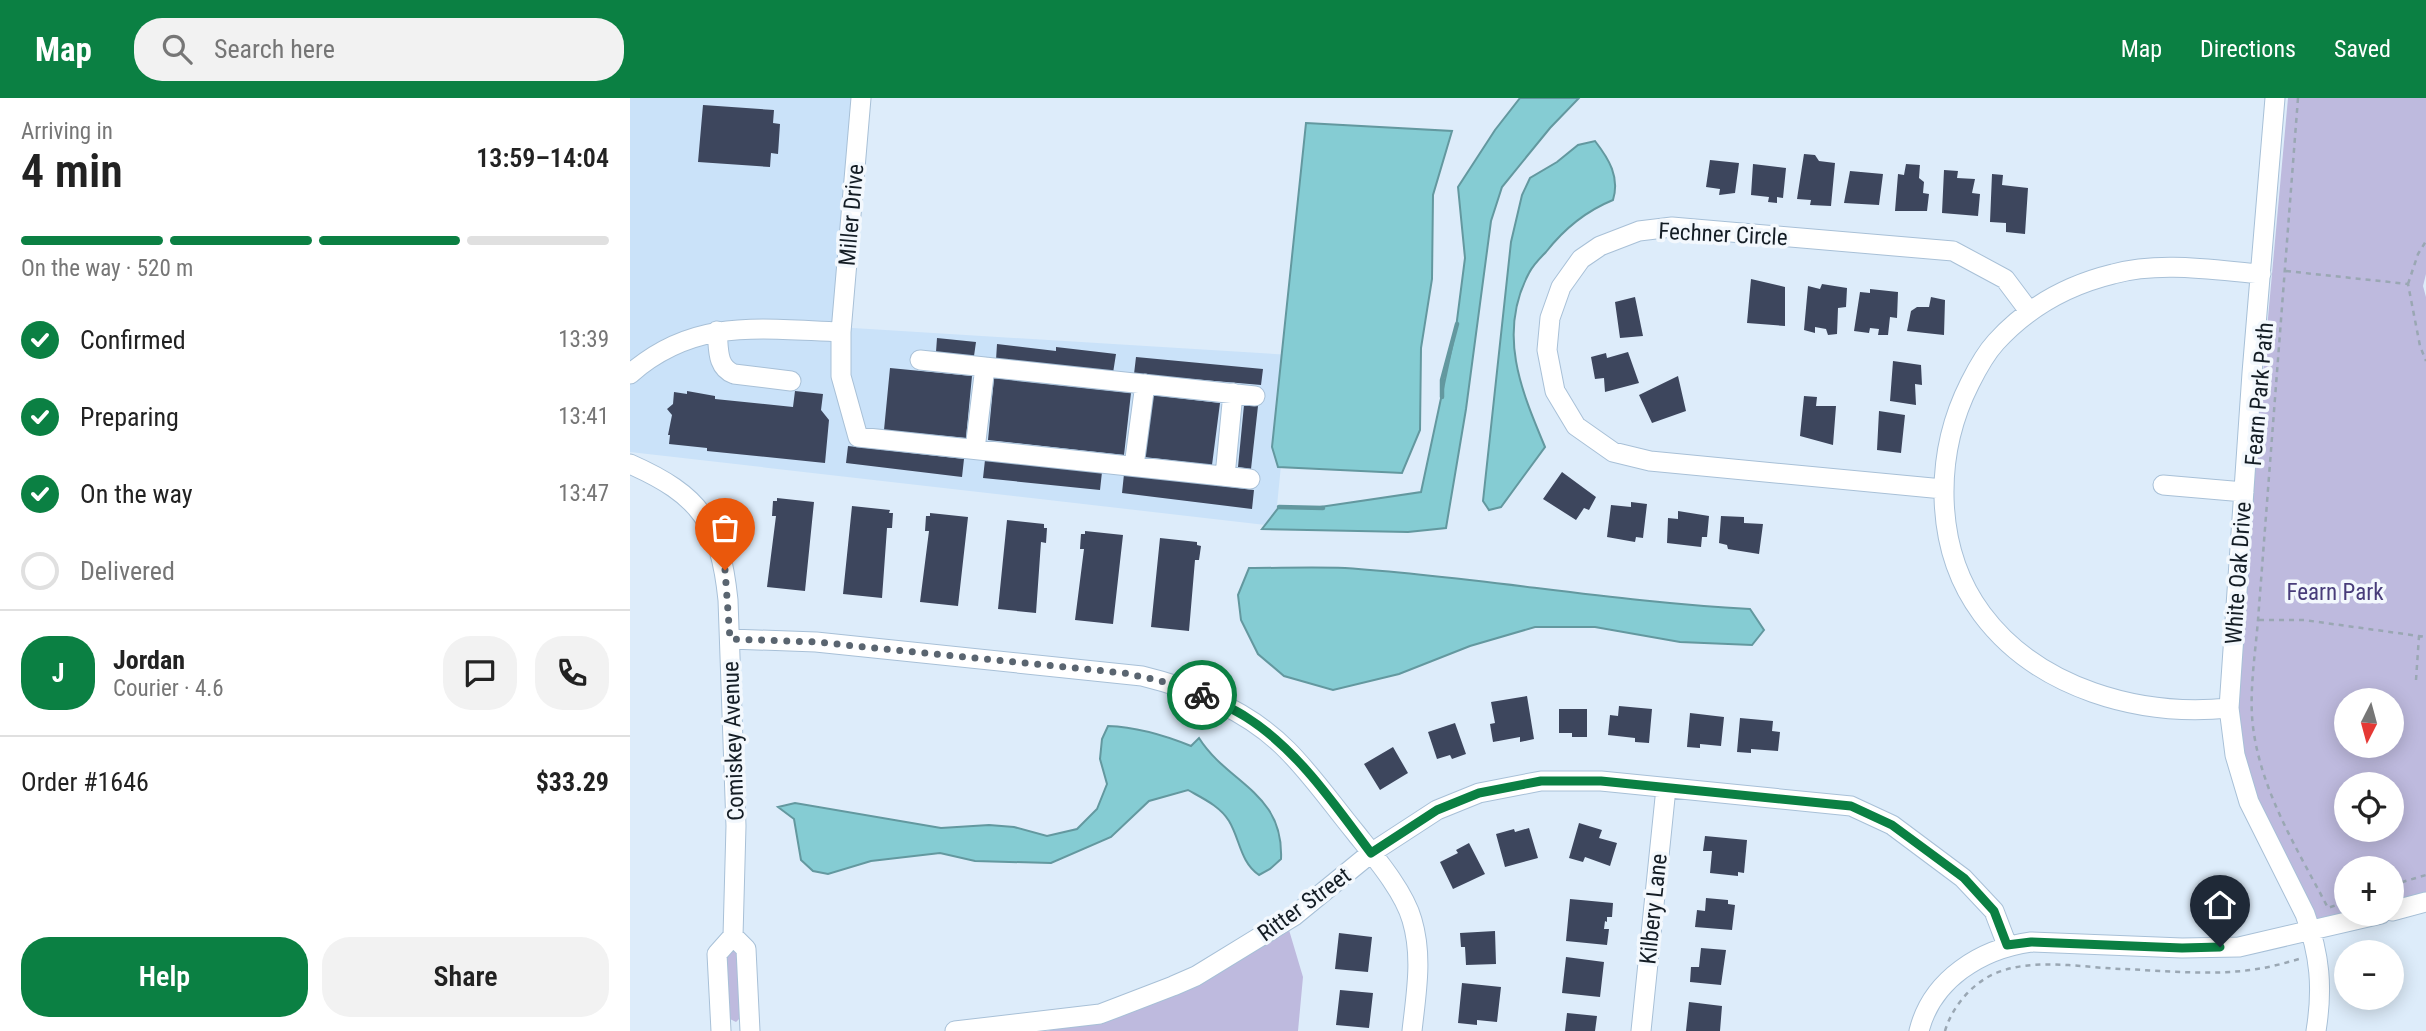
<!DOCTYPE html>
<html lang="en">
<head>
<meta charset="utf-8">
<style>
  :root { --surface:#fff; --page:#f2f2f2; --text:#222; --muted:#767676; --line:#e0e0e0; --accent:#0b8043 }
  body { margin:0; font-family:"Roboto Condensed",sans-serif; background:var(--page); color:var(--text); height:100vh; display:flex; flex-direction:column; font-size:26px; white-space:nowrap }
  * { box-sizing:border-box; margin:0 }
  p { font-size:23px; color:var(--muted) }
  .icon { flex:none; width:38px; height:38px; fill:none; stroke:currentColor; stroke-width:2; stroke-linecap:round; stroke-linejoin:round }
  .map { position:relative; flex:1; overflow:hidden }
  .side { display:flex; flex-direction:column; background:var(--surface); width:630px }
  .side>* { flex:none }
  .needle { width:46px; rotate:186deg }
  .controls { position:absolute; left:1704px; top:590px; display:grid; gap:14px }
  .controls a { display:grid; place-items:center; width:70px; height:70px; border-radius:50%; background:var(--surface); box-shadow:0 4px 18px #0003; font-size:35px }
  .pin { position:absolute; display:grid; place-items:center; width:60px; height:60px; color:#fff; margin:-72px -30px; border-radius:50% 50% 50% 0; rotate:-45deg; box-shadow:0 0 7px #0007 }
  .pin .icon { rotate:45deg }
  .courier { position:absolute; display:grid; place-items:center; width:70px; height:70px; margin:-35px; border:5px solid #0b8043; border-radius:50%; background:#fff; color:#222; box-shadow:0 2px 9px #0007 }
  .headline em { font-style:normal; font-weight:600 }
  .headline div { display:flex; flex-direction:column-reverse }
  .headline { display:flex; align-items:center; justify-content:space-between; height:119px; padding:0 21px }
  h1 { font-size:46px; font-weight:600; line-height:52px }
  .bar { display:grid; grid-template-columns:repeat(4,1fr); gap:10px 7px; align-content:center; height:84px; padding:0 21px }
  .bar i { height:9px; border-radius:5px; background:var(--line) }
  .bar .current { background:var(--accent) }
  .bar p { grid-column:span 4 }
  .line { display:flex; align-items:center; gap:18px; padding:0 21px; border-top:2px solid var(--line) }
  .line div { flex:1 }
  .round { display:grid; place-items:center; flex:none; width:74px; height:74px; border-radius:28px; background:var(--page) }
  ol { padding:0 21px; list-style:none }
  li { display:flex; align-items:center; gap:21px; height:77px }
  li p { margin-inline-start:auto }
  li .icon { padding:7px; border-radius:50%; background:var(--accent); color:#fff; stroke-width:4 }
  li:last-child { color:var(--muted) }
  li i { width:38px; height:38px; border:4px solid var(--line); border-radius:50% }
  .button { display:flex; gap:14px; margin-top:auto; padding:14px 21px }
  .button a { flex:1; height:80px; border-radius:28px; background:var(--accent); color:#fff; font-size:28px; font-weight:600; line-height:80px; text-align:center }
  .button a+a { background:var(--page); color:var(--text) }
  header { display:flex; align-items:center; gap:42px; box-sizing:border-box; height:98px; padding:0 35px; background:var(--accent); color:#fff }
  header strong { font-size:33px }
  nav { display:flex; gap:38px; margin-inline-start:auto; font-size:24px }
  .search { width:490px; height:63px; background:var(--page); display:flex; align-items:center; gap:18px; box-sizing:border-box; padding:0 24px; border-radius:28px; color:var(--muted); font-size:26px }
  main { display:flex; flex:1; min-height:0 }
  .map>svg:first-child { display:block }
  .built { fill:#cae2f9 }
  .green { fill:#bebade; fill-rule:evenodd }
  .water { fill:#85ccd3; stroke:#63989f; stroke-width:2 }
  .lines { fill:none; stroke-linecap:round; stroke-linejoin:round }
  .stream { stroke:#63989f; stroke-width:4.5 }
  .building { fill:#3d465d }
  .minor-casing { stroke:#a8c0d7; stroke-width:21 }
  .path { stroke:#9aa7b3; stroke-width:2.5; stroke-dasharray:5 5; stroke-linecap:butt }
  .minor { stroke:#fff; stroke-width:19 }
  .done { stroke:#5a6570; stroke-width:7; stroke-dasharray:0 12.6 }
  .route { stroke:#0b8043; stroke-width:9 }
  .labels { text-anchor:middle; stroke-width:7; stroke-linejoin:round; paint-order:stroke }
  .street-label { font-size:23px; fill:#141d25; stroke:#f3f8fd }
  .park-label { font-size:23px; fill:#483c7a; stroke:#f3f8fd }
</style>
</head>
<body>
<header>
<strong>Map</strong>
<div class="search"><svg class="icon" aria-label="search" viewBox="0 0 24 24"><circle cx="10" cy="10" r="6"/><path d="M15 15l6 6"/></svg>Search here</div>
<nav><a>Map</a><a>Directions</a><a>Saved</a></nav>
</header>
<main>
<section class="side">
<div class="headline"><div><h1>4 min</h1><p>Arriving in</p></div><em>13:59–14:04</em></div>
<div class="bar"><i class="current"></i><i class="current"></i><i class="current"></i><i></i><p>On the way · 520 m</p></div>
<ol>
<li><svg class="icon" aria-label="check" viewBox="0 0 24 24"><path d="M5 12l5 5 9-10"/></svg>Confirmed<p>13:39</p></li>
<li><svg class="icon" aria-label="check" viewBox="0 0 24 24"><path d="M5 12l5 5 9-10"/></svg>Preparing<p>13:41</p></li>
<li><svg class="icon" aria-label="check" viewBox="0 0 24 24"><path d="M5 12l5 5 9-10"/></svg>On the way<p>13:47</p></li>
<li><i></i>Delivered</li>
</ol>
<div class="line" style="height:126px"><b class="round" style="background:var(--accent);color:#fff">J</b><div><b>Jordan</b><p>Courier · 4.6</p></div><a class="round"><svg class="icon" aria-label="chat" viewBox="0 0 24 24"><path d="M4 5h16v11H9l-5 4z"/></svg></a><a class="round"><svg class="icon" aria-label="phone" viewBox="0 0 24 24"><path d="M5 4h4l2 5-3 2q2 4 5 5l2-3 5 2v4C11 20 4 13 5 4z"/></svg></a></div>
<div class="line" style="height:91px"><div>Order #1646</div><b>$33.29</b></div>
<div class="button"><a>Help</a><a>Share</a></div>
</section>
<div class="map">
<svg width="1796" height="933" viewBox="0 0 1796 933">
  <rect width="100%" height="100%" fill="#ddecfa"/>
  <path class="built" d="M0,0H226L207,229L662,257L645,428L0,354Z"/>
  <path class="green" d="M1658,0H1796V176L1793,188L1796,199V800L1762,809V770H1717V816L1689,827L1625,702L1608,631L1614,484ZM1717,602H1762V648H1717ZM1717,686H1762V732H1717Z
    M659,832L673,879L668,933H417L548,895Z
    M103,852L109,856L111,919L106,924L98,920L95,865L98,854Z"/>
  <path class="water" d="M890,0H949L920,30L872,89L861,123L836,311L816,430L778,434L632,431L649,409H690L791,394L826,230L835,160L828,89L865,32Z
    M676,25L822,33L803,97L802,181L791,250L790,332L772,375L648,369L642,349Z
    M965,43C979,61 990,79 983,102C956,113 934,131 916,154C910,160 903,167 899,175C867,235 891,292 915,349L871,409L859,412L853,403L881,144L892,97L900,80L927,64L948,47Z
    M619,470C651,470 683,469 715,470C850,479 984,504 1120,511L1134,532L1122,547L1050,544L965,529H905L840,548L769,576L703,592L654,578L628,556L611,522L608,497Z
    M478,628C507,629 534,637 561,648L569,640C598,686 654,694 651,761L640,771L629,777C610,764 610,741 599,723C590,708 572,700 558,692L519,703L481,739L421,765L345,763L310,755L241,763L198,776L183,773L171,762L164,721L148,709L165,705L311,730L359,727L384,729L417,738L447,731L467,711L477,686L470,661L472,641Z"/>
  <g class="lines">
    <path class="stream" d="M812,299V282L827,226
      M649,409L693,410"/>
  </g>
  <path class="building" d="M73,7L144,12L143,25L150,26L148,56L141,55L140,69L68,64Z
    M1174,56L1185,57L1189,63L1205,65L1201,108L1180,107L1181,102L1167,101Z
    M1080,62L1109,65L1105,95L1089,97L1090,91L1076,89Z
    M1123,66L1156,70L1153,100L1147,99V105L1138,104L1139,99L1121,97Z
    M1276,66L1290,67L1289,80L1294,84L1293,95L1299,96L1297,113H1265L1268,76L1274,77Z
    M1314,72L1328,73L1327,80L1345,81L1342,95L1350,96L1348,118L1312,115Z
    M1220,73L1253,76L1249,107L1214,105Z
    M1362,76L1373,77L1372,87L1398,90L1395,136L1376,134V125L1360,124Z
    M1121,181L1155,189V228L1117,225Z
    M1192,186L1217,190L1216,209L1208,210L1207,236L1198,237L1196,231L1185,229V235L1174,232L1178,188L1190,191Z
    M1240,191L1268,194L1267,220L1260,219L1258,237H1248L1249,231L1240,230L1239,235L1224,233L1230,194L1240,195Z
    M1005,199L1013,238L990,240L985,204Z
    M1301,199L1315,202L1314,237L1277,233L1281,213L1287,209H1299Z
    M307,240L346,244L344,258L306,254Z
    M367,246L426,253V249L486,256L483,275L366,262Z
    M998,254L1009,285L975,294L974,280L965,281L961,259L976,255L977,260Z
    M506,259L633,271L631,287L504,276Z
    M1263,263L1291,267L1292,287L1285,286L1286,307L1260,303Z
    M260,270L342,278L336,340L254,332Z
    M1048,278L1056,313L1022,325L1009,297Z
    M364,280L501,295L494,357L358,342Z
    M57,293L85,298V301L163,309L165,293L193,296L191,312L199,322L195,365L77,353V350L39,346L40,337H38L42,317L37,311L43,306L44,294L57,296Z
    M521,297L590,305L582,367L514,359Z
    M1174,298L1187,299L1186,308H1206L1203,347L1170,338Z
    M614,307L628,308L621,371L608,369Z
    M1249,313L1275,317L1271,355L1247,352Z
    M218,348L334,361L332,379L216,365Z
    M355,362L472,374L470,392L353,380Z
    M932,374L966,399L959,412L954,410L946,422L913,401Z
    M494,376L624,392L622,411L492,395Z
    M147,400L184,404L175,493L137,489L146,418H142L143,403H147Z
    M1001,404L1017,406L1013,440L1006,439L1005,444L977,439L981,407L1001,409Z
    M222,408L260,412L259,415H263L262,430H257L252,500L213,496Z
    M1048,413L1079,418L1077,439H1072L1071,449L1037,445L1038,420L1048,421Z
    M300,415L338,419L328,508L290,504L299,433H295L296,418H300Z
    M1091,418L1114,419V425L1133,426L1129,456L1098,451L1097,447L1089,445Z
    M377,422L414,426V430H417L416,445L411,444L406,515L368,511Z
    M455,433L493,437L483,526L445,522L454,451H450L451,436H455Z
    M530,440L567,444V447L571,448L569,462H565L559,533L521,529Z
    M897,598L904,641L890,644V639L863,644L860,626L865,625L861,604Z
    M989,608L1022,611L1019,645L1005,644V640L978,637L980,617L988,618Z
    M929,611H957V639H942V635H929Z
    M1060,615L1094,619L1091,648L1070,646V650L1057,649Z
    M1110,620L1143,623L1142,633L1150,634L1148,653L1121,651V655L1107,654Z
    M825,625L836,656L822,661L820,657L807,661L798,634Z
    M763,649L778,675L750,692L734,666Z
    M949,725L972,732L969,740L987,745L980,768L955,759L953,764L939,760Z
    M899,730L908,760L875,769L866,736L884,731L885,734Z
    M1075,738L1117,742L1114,775L1108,774V778L1080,775L1082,753H1073Z
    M839,745L855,776L823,791L810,764L828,755L826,752Z
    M1076,800L1098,802V806L1105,807L1102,832L1065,829L1067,812L1075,813Z
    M940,801L983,805L982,819H977V824L975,823L974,831H979L977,847L936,843Z
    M865,833L866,866L836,867L835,849H831L830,835Z
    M709,835L742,839L738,874L705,871Z
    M1071,850L1096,852L1091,887L1060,884L1061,869H1069Z
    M936,859L974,864L970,899L932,895Z
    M832,885L871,889L867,924L847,922V927L828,925Z
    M710,892L743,895L739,930L706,927Z
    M1059,904L1092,908L1090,933H1056Z
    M937,915L967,918L965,933H935Z"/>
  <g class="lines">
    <g class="minor-casing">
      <path id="minor" d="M231,0L211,234V278L228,339L620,381
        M1645,0L1622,275L1599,610L1605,657L1619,704L1675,816C1690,857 1693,890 1686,933
        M87,233C89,250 86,269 104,276L161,283
        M290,262L625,298
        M0,276C65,219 131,231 211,234
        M345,351L355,269
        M0,366C70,397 90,425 98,502L106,728L103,838L87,856L91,933
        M504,368L515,286
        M595,378L603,295
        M1533,387L1614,394
        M1313,391L1020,363L983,354L946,328L925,293L917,252L920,220L931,189L951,161L970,148L1009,133L1042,129L1323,153L1375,181L1399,213
        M100,541L186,544L512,578C565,591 618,612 657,652C682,677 702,706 725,734C744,758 774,793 782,822C793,859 786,896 782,933
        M1599,610C1510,619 1408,591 1352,516C1303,450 1304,356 1340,285C1347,271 1355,256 1366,244C1397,210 1438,187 1483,176C1530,163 1583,172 1631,176
        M1762,813L1796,804
        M103,838L116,851L120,933
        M325,933L470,916L543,888L566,878L664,818L741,755L807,712L849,695L911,683H971L1221,708L1262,727L1333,780L1364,813L1377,847
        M1011,933L1036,690
        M1289,933C1302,881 1351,851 1401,844L1552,850L1609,849L1751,816"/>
    </g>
    <path class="path" d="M1668,0L1628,522C1625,559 1618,600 1624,636C1634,699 1669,754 1698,810L1717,803
      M1656,173L1778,186L1790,248L1796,263
      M1778,186L1788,156L1796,143
      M1629,522H1674L1796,539
      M1786,582L1789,538
      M1762,787L1796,777
      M1315,933C1322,909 1342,885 1366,875C1406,859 1453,870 1494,871C1537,873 1584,878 1627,871C1641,869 1655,865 1669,861"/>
    <use href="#minor" class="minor"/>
  </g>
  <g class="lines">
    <path class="done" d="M95,472L100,541L186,544L494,575L531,583L572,597"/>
    <path class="route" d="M572,597C586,603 602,610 616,619C667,651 705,707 741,755L807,712L849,695L911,683H971L1221,708L1262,727L1334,780L1364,813L1377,847L1401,844L1552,850L1590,849"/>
  </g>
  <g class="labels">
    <g class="street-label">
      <text transform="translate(221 117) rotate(-85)" y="8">Miller Drive</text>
      <text transform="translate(1093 136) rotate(3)" y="8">Fechner Circle</text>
      <text transform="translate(1629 296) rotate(-85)" y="8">Fearn Park Path</text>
      <text transform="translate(1608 475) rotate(-86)" y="8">White Oak Drive</text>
      <text transform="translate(103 643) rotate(-92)" y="8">Comiskey Avenue</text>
      <text transform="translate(674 806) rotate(-36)" y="8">Ritter Street</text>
      <text transform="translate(1023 811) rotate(-84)" y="8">Kilbery Lane</text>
    </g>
    <g class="park-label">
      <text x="1705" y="502">Fearn Park</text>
    </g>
  </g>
</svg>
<div class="controls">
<a><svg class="needle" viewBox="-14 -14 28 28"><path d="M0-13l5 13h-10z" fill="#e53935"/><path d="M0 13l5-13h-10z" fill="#767676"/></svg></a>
<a><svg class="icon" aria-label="locate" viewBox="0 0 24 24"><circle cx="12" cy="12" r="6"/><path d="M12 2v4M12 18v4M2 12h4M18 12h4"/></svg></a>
<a>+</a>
<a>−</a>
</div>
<div class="pin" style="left:95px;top:472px;background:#ea580c"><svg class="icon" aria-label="bag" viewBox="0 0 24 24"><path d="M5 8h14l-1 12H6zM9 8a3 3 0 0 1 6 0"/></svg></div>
<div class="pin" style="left:1590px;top:849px;background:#1f2937"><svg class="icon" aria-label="home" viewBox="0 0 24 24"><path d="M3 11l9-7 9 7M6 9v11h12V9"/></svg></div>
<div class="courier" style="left:572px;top:597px"><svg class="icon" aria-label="bike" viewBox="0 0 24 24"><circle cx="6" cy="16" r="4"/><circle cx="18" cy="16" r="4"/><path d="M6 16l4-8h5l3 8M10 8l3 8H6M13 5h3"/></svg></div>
</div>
</main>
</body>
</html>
